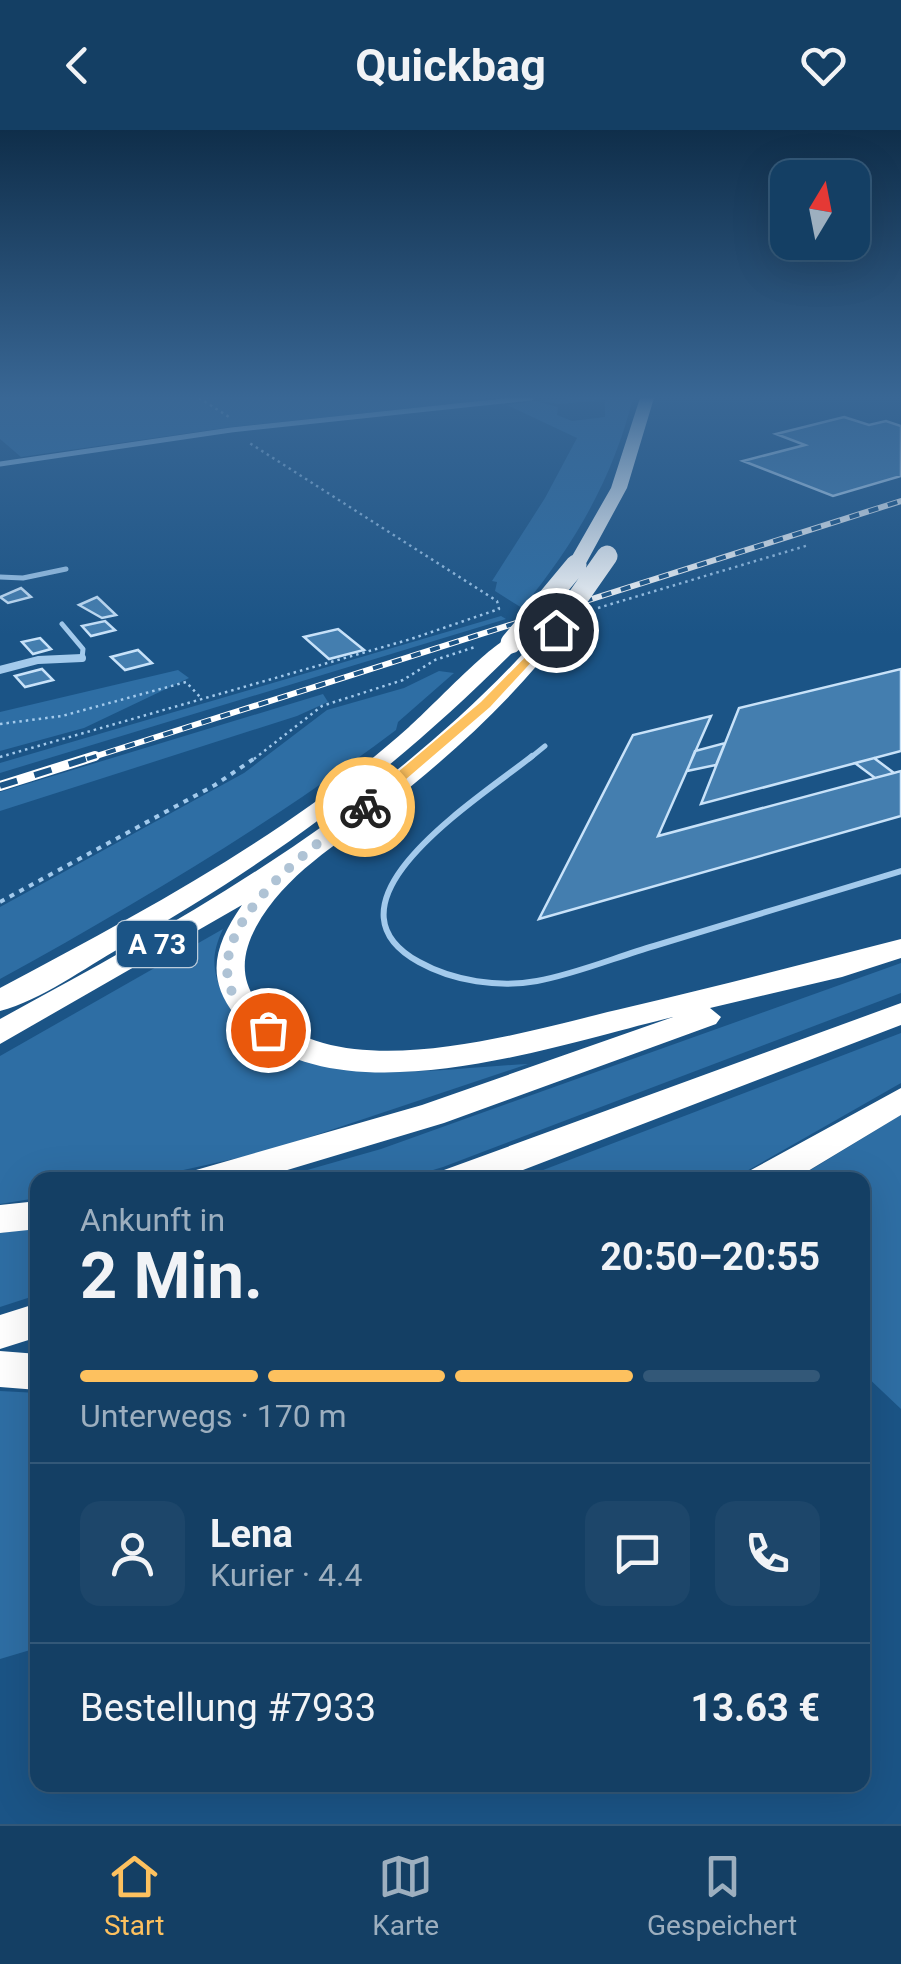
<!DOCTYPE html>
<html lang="de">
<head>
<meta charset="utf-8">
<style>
  :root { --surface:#143f64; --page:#1d466a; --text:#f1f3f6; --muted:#9dafbf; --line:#335878; --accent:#fdc15f }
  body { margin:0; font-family:Roboto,sans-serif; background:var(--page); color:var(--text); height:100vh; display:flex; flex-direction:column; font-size:38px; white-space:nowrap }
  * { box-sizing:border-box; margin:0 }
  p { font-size:32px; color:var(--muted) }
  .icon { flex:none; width:55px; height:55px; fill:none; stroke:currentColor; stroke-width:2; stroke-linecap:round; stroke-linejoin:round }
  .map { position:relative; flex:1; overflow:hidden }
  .panel { position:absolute; left:30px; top:1042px; width:840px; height:620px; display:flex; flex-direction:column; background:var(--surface); border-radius:20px; box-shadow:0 10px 40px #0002,0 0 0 2px var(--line) }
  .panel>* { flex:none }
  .needle { width:65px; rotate:10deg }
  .buttons { position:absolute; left:770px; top:30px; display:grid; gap:20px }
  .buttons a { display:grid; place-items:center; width:100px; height:100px; border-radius:20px; background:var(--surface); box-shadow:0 10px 40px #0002,0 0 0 2px var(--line); font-size:50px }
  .pin { position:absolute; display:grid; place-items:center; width:85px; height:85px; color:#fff; margin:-42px; border:5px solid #fff; border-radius:50%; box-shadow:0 2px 10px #0007 }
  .courier { position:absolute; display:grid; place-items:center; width:100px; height:100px; margin:-50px; border:8px solid #fdc15f; border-radius:50%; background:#fff; color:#222; box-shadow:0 2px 12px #0007 }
  .overview em { font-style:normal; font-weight:700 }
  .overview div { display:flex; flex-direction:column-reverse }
  .overview { display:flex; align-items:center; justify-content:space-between; height:170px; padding:0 50px }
  h1 { font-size:65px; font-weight:700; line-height:75px }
  .bar { display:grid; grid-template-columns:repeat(4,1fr); gap:15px 10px; align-content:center; height:120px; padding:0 50px }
  .bar i { height:12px; border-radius:8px; background:var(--line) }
  .bar .on { background:var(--accent) }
  .bar p { grid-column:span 4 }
  .line { display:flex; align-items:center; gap:25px; padding:0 50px; border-top:2px solid var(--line) }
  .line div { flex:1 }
  .round { display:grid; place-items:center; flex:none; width:105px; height:105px; border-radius:20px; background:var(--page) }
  header { display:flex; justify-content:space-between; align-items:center; height:130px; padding:0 50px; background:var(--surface); font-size:45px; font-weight:700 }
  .dock { display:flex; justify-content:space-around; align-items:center; height:140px; border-top:2px solid var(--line); background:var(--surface); font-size:28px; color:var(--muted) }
  .dock a { display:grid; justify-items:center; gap:5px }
  .dock .on { color:var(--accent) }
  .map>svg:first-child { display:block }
  .green { fill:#2e6ea4 }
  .building { fill:#447eaf; stroke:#c8e2f9; stroke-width:2.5 }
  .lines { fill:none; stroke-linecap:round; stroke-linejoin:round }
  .path-far1 { stroke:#a3caec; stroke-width:2.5; stroke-dasharray:2.5 4; stroke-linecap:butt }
  .path { stroke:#a3caec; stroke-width:4; stroke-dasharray:5 6; stroke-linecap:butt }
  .service-far1 { stroke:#a3caec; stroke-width:5 }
  .service { stroke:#a3caec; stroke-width:6 }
  .minor-far1 { stroke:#a3caec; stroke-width:5 }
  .minor { stroke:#a3caec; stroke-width:8 }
  .motorway { fill:#fff; fill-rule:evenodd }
  .rail-far1-casing { stroke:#fff; stroke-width:6 }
  .rail-casing { stroke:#fff; stroke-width:10 }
  .rail-far1 { stroke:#1b5486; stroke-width:4; stroke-dasharray:10; stroke-linecap:butt }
  .rail { stroke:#1b5486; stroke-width:6; stroke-dasharray:18; stroke-linecap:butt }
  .motorway-bridge { stroke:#fff; stroke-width:21 }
  .route { fill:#fdc15f }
  .done { stroke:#afc3d5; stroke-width:10; stroke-dasharray:0 18 }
  .labels { text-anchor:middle; stroke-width:8; stroke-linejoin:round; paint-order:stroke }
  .shield { fill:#1b5486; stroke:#bbccdb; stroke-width:2.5 }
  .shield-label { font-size:28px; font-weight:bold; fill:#fff }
</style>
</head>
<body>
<header><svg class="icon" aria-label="back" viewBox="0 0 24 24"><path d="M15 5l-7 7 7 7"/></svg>Quickbag<svg class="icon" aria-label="heart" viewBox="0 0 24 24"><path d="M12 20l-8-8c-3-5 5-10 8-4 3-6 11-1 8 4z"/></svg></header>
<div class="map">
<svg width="901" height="1694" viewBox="0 0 901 1694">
  <rect width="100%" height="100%" fill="#1b5486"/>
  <path class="green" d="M0,268H485L490,270L232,297L21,327L0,309Z
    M568,268H633C613,348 575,414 522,478L495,461L497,452L492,451L545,368L577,308L507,275L535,271L558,277L557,285L572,291L605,287V270L559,274L543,271Z
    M501,486L506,489L0,643V633Z
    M178,540L189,548L84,598L0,621V582Z
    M439,541L454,543L398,592L396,600C272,693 138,773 0,849V777L244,643L327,580L404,558Z
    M323,564L328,572L297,586L0,681V662Z
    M223,799C211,824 212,840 223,865C271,970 436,938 528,934L265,1022L138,1050H38L37,1068L0,1074V926Z
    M901,833V863L443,1037L400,1050H272L381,1019Z
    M901,903V953L731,1050H517Z
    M901,985V1279L863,1243L862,1050H794Z
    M37,1098V1165L0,1177V1103Z
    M0,1261L38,1263L37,1518L0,1529Z"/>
  <path class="building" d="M844,287L869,295L886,291L901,296V346L833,366L743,331L805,315L776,304Z
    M21,458L31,467L8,473L0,467Z
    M97,467L116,485L102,488L79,475Z
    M105,491L115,500L91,506L82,496Z
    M338,499L364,520L329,529L304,507Z
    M40,508L51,519L33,524L22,512Z
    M138,520L152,533L125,540L111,527Z
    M42,539L53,550L25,557L15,546Z
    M901,539V621L701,674L739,578Z
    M711,586L658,706L901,641V686L539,789L633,605Z
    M725,613L716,635L687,641L695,621Z
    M874,628L894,643L875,648L855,633Z"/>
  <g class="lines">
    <path class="path-far1" d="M199,268L229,287
      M598,478L809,415
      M0,594L62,586L186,552L201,568
      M0,627L411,509L499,479L497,471L248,312
      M254,629L322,576L403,550L435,530L475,517"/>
    <path class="path" d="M0,772L215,655L258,626"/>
    <path class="service-far1" d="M0,447L23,448L66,439
      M62,494L83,519L82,528
      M529,629L545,616"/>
    <path class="service" d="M532,626C483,666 310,772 419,832C453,851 499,858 537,851C576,844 616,827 654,816C736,791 819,766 901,741"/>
    <path class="minor-far1" d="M0,334L231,300L531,268"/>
    <path class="minor" d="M0,540L38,530L82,528"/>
    <path class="motorway" d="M640,268H654L627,358L583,439H569L567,435L611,358Z
      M556,493L566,499C515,568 450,626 383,679C337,715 285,744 256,797C242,823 239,850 259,874C336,965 531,899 629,877C720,856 811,832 901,809V828L842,847L710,878L721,887L716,894L444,993L254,1050H191L196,1040L422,975L673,887C559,914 323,998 235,885C204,846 216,813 242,775L0,914V889C203,779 395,671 549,495Z
      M511,507L518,509V517C391,644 277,728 122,817C84,838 42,870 0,881V858C143,782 288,705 409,597C429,580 492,512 511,507Z
      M901,873V895L497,1050H439L444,1040Z
      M901,958V985L793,1050H746L751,1040Z
      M38,1071V1099L0,1103V1075Z
      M38,1173V1207L0,1219V1185Z
      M0,1221L38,1224V1260L0,1257Z"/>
    <g class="rail-far1-casing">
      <path id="rail-far1" d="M87,629L901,371"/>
    </g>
    <g class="rail-casing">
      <path id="rail" d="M0,656L95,626"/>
    </g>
    <use href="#rail-far1" class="rail-far1"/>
    <use href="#rail" class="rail"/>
    <path class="motorway-bridge" d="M556,499L607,426
      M511,513L576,435"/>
  </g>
  <linearGradient id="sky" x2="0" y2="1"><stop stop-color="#0f2e4a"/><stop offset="0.53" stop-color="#396795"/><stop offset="1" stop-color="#396795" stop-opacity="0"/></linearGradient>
  <rect width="901" height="505" fill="url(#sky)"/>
  <path class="route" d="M556,496L559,502L490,577L370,680H360V674L481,572Z"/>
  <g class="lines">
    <path class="done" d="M268,900C254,888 234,873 229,854C212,785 320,712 365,677"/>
  </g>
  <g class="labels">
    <rect class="shield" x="117" y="791" width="80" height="46" rx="8"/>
    <g class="shield-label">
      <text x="157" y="824">A 73</text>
    </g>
  </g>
</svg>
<div class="buttons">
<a><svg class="needle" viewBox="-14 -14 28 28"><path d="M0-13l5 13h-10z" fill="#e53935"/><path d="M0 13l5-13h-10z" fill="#9dafbf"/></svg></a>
</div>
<div class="pin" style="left:268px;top:900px;background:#ea580c"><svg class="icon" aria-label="bag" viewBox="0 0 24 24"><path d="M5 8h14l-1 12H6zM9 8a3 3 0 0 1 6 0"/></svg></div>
<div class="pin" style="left:556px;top:500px;background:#1f2937"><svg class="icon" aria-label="home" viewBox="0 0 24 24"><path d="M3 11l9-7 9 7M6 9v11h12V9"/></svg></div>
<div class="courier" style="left:365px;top:677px"><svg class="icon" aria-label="bike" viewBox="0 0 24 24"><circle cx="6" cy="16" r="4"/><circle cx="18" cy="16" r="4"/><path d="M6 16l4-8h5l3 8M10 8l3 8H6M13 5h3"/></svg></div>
<section class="panel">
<div class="overview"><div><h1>2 Min.</h1><p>Ankunft in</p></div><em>20:50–20:55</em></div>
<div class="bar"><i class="on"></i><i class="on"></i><i class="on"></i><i></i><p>Unterwegs · 170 m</p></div>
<div class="line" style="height:180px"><a class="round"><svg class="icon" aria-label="person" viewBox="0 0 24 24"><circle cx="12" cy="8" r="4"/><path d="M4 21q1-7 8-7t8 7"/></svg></a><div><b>Lena</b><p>Kurier · 4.4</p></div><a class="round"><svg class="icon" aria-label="chat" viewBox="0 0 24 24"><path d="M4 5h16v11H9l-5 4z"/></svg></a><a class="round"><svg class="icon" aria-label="phone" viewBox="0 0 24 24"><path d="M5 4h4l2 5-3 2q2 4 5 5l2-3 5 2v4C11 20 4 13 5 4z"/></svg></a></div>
<div class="line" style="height:130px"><div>Bestellung #7933</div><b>13.63 €</b></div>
</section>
</div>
<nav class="dock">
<a class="on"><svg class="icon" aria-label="home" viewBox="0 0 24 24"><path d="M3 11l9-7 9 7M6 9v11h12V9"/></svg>Start</a>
<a><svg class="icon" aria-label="map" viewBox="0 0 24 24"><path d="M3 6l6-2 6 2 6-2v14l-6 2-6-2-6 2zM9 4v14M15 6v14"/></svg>Karte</a>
<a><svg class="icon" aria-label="saved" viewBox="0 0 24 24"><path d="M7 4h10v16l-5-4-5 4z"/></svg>Gespeichert</a>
</nav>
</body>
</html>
